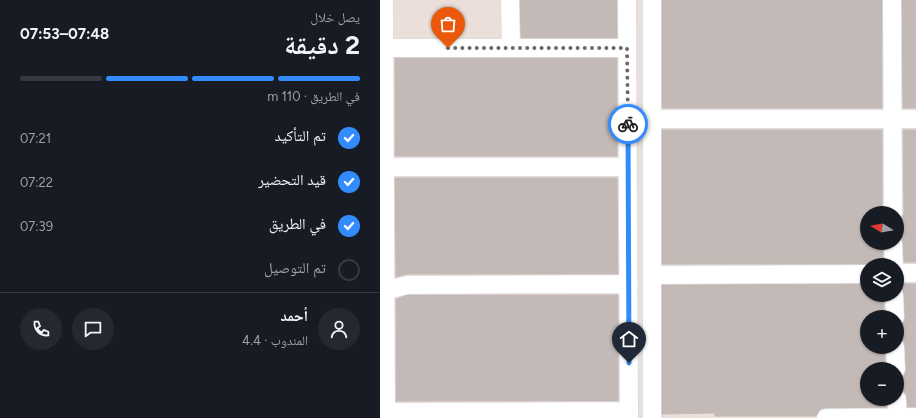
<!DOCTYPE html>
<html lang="ar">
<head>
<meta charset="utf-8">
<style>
  :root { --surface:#171b24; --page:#242831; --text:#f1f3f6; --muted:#9ea1a6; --line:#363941; --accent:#338cfe }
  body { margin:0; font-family:Figtree,"Noto Naskh Arabic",sans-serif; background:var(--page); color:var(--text); direction:rtl; height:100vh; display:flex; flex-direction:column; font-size:15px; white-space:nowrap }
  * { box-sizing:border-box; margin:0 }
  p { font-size:13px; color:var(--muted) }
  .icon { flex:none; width:22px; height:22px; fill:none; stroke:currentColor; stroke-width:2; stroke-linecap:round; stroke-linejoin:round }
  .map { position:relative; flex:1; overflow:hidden; direction:ltr }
  .details { display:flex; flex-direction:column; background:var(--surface); width:380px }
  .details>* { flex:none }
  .needle { width:26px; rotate:281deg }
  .buttons { position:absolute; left:480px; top:206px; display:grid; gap:8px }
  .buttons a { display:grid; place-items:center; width:44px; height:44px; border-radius:50%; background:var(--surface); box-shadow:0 1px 3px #0004; font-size:20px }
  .pin { position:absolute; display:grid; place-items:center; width:34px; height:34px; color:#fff; margin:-41px -17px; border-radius:50% 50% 50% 0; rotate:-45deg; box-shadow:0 0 4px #0007 }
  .pin .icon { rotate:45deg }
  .courier { position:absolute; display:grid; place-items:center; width:40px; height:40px; margin:-20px; border:3px solid #338cfe; border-radius:50%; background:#fff; color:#222; box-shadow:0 1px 5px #0007 }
  .overview em { font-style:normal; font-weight:700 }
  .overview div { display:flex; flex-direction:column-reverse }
  .overview { display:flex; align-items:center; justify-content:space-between; height:68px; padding:0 20px }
  h1 { font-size:26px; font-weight:700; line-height:30px }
  .bar { display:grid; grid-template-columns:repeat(4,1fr); gap:6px 4px; align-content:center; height:48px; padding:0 20px }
  .bar i { height:5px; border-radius:3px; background:var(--line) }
  .bar .on { background:var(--accent) }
  .bar p { grid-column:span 4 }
  .line { display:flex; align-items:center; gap:10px; padding:0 20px; border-top:1px solid var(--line) }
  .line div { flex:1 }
  .round { display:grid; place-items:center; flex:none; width:42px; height:42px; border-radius:21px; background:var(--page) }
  ol { padding:0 20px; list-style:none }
  li { display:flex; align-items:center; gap:12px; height:44px }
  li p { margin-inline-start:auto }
  li .icon { padding:4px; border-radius:50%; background:var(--accent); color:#fff; stroke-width:4 }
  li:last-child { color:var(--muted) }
  li i { width:22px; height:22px; border:2px solid var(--line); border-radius:50% }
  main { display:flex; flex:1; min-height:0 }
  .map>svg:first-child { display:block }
  .building { fill:#c3b9b6; stroke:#c6bab3 }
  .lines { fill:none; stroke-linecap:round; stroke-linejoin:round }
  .minor-casing { stroke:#ced7e2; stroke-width:19 }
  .minor { stroke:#fff; stroke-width:18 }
  .done { stroke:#6c6866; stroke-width:4; stroke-dasharray:0 7.2 }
  .route { stroke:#338cfe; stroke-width:5 }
</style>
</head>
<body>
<main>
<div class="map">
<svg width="536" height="418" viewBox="0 0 536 418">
  <rect width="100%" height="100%" fill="#ebdfd9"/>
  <path class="building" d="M140,0H237V38H141Z
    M282,0H502V108H282Z
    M522,0H536V108H523Z
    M15,58H237V156H15Z
    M282,130H502V213H487V243H503V265H492L487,264H282Z
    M523,130H536V262H524L523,243L522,238L519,235V221L522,218L524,213Z
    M15,178H237L238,274H27L16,277Z
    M487,284V295H504V317H487V347H505V369H487V399H506V407L446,408L440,409L436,416H335V413L282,414V285Z
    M517,284H536V407H528L526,394L520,389V379L525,374L526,369L525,346L524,341L518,337V327L524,322L525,317L524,294L523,289L517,285Z
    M28,295H238V401H16V299Z"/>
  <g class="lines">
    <g class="minor-casing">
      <path id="minor" d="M4,0L6,418
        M130,0L131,48
        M247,0L249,418
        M512,0L513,213
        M4,48H247
        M271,119H536
        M5,167H248
        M513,243L514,265
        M517,273H536
        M272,275L487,274
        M0,292L27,285L249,284
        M514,295L515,317
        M515,347L516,369
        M517,399V417
        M0,412L249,411
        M272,418V0
        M446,418L536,417"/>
    </g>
    <use href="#minor" class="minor"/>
  </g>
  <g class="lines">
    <path class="done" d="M68,48H247L248,124"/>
    <path class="route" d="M248,124L249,363"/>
  </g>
</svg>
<div class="buttons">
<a><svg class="needle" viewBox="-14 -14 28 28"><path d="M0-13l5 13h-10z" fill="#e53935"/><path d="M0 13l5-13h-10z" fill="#9ea1a6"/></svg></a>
<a><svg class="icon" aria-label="layers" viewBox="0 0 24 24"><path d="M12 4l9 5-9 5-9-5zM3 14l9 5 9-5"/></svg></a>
<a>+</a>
<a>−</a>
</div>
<div class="pin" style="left:68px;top:48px;background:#ea580c"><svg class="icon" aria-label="bag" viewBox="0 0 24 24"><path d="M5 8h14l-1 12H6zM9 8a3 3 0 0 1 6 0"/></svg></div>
<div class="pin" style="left:249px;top:363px;background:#1f2937"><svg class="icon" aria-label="home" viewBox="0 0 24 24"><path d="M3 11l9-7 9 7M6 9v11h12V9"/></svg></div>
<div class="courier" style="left:248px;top:124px"><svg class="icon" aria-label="bike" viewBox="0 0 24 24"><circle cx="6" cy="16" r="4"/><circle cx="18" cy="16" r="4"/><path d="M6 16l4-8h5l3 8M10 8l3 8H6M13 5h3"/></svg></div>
</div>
<section class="details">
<div class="overview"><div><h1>2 دقيقة</h1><p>يصل خلال</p></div><em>07:48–07:53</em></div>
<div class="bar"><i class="on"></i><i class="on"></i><i class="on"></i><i></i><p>في الطريق · 110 m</p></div>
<ol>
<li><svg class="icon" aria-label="check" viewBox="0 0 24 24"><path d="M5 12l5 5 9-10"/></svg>تم التأكيد<p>07:21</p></li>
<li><svg class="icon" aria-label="check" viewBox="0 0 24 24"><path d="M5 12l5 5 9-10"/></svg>قيد التحضير<p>07:22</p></li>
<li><svg class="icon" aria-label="check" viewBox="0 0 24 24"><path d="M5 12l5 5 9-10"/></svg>في الطريق<p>07:39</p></li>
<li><i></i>تم التوصيل</li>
</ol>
<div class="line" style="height:72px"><a class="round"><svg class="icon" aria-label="person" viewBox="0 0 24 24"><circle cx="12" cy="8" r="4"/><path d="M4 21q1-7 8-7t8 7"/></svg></a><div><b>أحمد</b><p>المندوب · 4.4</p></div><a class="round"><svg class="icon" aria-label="chat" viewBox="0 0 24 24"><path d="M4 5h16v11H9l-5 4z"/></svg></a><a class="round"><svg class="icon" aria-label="phone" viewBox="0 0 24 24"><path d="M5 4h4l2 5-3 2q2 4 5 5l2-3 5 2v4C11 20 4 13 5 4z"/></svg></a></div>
</section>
</main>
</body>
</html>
